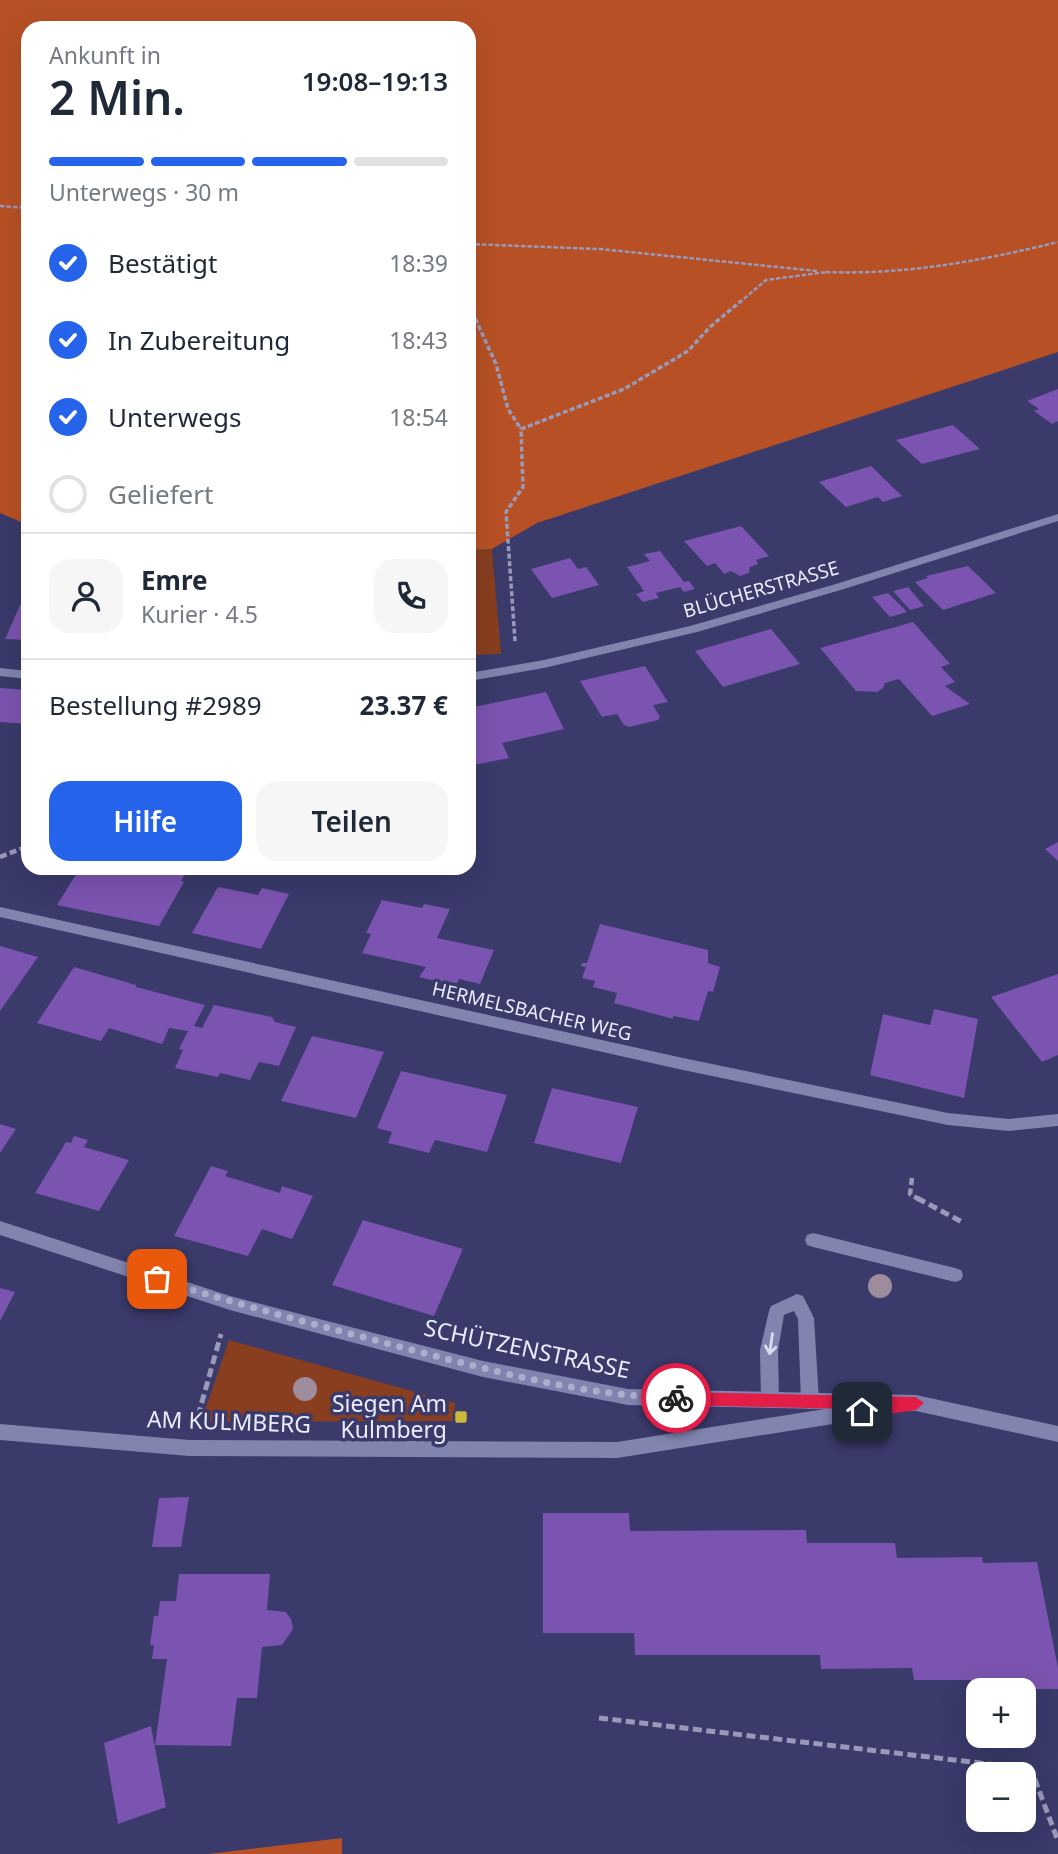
<!DOCTYPE html>
<html lang="de">
<head>
<meta charset="utf-8">
<style>
  :root { --surface:#fff; --page:#f6f6f7; --text:#1f2937; --muted:#747a83; --line:#e0e1e3; --accent:#2563eb }
  body { margin:0; font-family:"Noto Sans",sans-serif; background:var(--page); color:var(--text); height:100vh; display:flex; flex-direction:column; font-size:26px; white-space:nowrap }
  * { box-sizing:border-box; margin:0 }
  p { font-size:23px; color:var(--muted) }
  .icon { flex:none; width:38px; height:38px; fill:none; stroke:currentColor; stroke-width:2; stroke-linecap:round; stroke-linejoin:round }
  .map { position:relative; flex:1; overflow:hidden }
  .details { position:absolute; left:21px; top:21px; width:455px; height:854px; display:flex; flex-direction:column; background:var(--surface); border-radius:21px; box-shadow:0 7px 28px #0002 }
  .details>* { flex:none }
  .buttons { position:absolute; left:966px; top:1678px; display:grid; gap:14px }
  .buttons a { display:grid; place-items:center; width:70px; height:70px; border-radius:14px; background:var(--surface); box-shadow:0 7px 28px #0002; font-size:35px }
  .pin { position:absolute; display:grid; place-items:center; width:60px; height:60px; color:#fff; margin:-30px; border-radius:14px; box-shadow:0 4px 10px #0006 }
  .courier { position:absolute; display:grid; place-items:center; width:70px; height:70px; margin:-35px; border:5px solid #e11d48; border-radius:50%; background:#fff; color:#222; box-shadow:0 2px 9px #0007 }
  .summary em { font-style:normal; font-weight:600 }
  .summary div { display:flex; flex-direction:column-reverse }
  .summary { display:flex; align-items:center; justify-content:space-between; height:119px; padding:0 28px }
  h1 { font-size:46px; font-weight:600; line-height:52px }
  .bar { display:grid; grid-template-columns:repeat(4,1fr); gap:10px 7px; align-content:center; height:84px; padding:0 28px }
  .bar i { height:9px; border-radius:5px; background:var(--line) }
  .bar .selected { background:var(--accent) }
  .bar p { grid-column:span 4 }
  .line { display:flex; align-items:center; gap:18px; padding:0 28px; border-top:2px solid var(--line) }
  .line div { flex:1 }
  .round { display:grid; place-items:center; flex:none; width:74px; height:74px; border-radius:21px; background:var(--page) }
  ol { padding:0 28px; list-style:none }
  li { display:flex; align-items:center; gap:21px; height:77px }
  li p { margin-inline-start:auto }
  li .icon { padding:7px; border-radius:50%; background:var(--accent); color:#fff; stroke-width:4 }
  li:last-child { color:var(--muted) }
  li i { width:38px; height:38px; border:4px solid var(--line); border-radius:50% }
  .action { display:flex; gap:14px; margin-top:auto; padding:14px 28px }
  .action a { flex:1; height:80px; border-radius:21px; background:var(--accent); color:#fff; font-size:28px; font-weight:600; line-height:80px; text-align:center }
  .action a+a { background:var(--page); color:var(--text) }
  .map>svg:first-child { display:block }
  .green { fill:#883e1f }
  .forest { fill:#b75125 }
  .building { fill:#7b53b0 }
  .lines { fill:none; stroke-linecap:round; stroke-linejoin:round }
  .path-far3 { stroke:#999aba; stroke-width:2.5; stroke-dasharray:4.5 2; stroke-linecap:butt }
  .path-far2 { stroke:#999aba; stroke-width:3.5; stroke-dasharray:5 2.5; stroke-linecap:butt }
  .path-far1 { stroke:#999aba; stroke-width:4.5; stroke-dasharray:7 3.5; stroke-linecap:butt }
  .path { stroke:#999aba; stroke-width:5; stroke-dasharray:9 4.5; stroke-linecap:butt }
  .lane { fill:#8184af; fill-rule:evenodd }
  .street { fill:#8184af; fill-rule:evenodd }
  .tree { fill:#9c8c9c }
  .oneway { stroke:#dadcf2 }
  .route { fill:#e11d48 }
  .done { stroke:#acaecb; stroke-width:7; stroke-dasharray:0 12.6 }
  .poi-dot { fill:#cbba39; stroke:#3a3a6b; stroke-width:2.5 }
  .labels { text-anchor:middle; stroke-width:7; stroke-linejoin:round; paint-order:stroke }
  .street-label { font-size:19px; fill:#eaecfe; stroke:#3a3a6b }
  .near-street-label { font-size:23px; fill:#eaecfe; stroke:#3a3a6b }
  .near-poi-label { font-size:23px; fill:#eaecfe; stroke:#3a3a6b; text-anchor:end }
</style>
</head>
<body>
<div class="map">
<svg width="1058" height="1854" viewBox="0 0 1058 1854">
  <rect width="100%" height="100%" fill="#3a3a6b"/>
  <path class="green" d="M492,549L501,654L469,655V550Z
    M229,1340L455,1403L454,1421L201,1422Z"/>
  <path class="forest" d="M0,0H1058V352L537,523L492,549L469,550V28H28V525L0,513Z
    M342,1838V1854H208Z"/>
  <path class="building" d="M1058,389V421L1052,424L1034,411L1039,409L1027,401Z
    M953,425L980,449L922,464L896,440Z
    M871,466L902,496L883,502L878,497L846,507L819,482Z
    M741,526L769,556L756,560L758,564L750,567L749,573L740,576L731,571L724,574L715,563L707,566L684,541Z
    M660,551L684,582L689,581L695,589L684,592L680,587L656,593L659,598L643,602L636,594L644,591L627,567L650,561L644,554Z
    M570,558L578,569L586,567L599,585L552,598L531,569Z
    M968,566L996,593L943,610L915,582L928,578L926,576Z
    M908,587L924,606L910,610L893,591Z
    M888,593L907,612L890,617L872,597Z
    M22,601H28V640L5,639Z
    M913,622L950,664L941,667L955,682L945,686L970,704L932,716L899,679L885,683L883,688L877,692L856,691L820,648Z
    M771,629L800,664L723,687L695,651Z
    M645,666L668,702L653,705L660,717L658,720L629,727L624,725L617,714L602,717L580,681Z
    M0,688L28,690V724L0,722Z
    M546,692L564,729L502,743L509,758L469,766V708Z
    M1058,842V861L1045,849Z
    M80,868H188L181,881L184,882L159,926L57,905Z
    M218,887L258,895L262,888L289,894L261,949L192,933Z
    M382,900L422,908L424,904L450,909L437,938L494,950L480,984L459,979L456,986L419,977L426,967L362,953L371,934L366,933Z
    M600,924L708,950V963L720,967L713,992L708,991L699,1021L673,1016V1019L614,1003L617,993L593,987L595,981L582,978L586,967L581,966L582,963H587Z
    M0,946L38,957L0,1011Z
    M74,967L136,985V987L205,1005L194,1026L202,1028L214,1005L272,1017L275,1022L296,1027L279,1066L259,1062L250,1080L220,1073L218,1077L175,1068L183,1050L179,1049L188,1031L169,1028L162,1044L109,1028L101,1041L37,1023Z
    M1058,974V1055L1042,1062L991,997Z
    M934,1009L978,1019L964,1098L870,1075L883,1014L930,1025Z
    M312,1036L384,1052L356,1118L281,1101Z
    M401,1071L507,1095L487,1152L435,1140L429,1153L388,1143L392,1132L377,1128Z
    M552,1088L638,1107L621,1163L534,1143Z
    M0,1124L16,1129L0,1153Z
    M74,1136L88,1140L84,1147L129,1160L99,1211L35,1193L66,1142L71,1143Z
    M211,1166L228,1171L225,1176L280,1193L282,1186L313,1196L292,1239L262,1229L248,1256L174,1236Z
    M363,1220L463,1249L434,1316L332,1285Z
    M0,1288L15,1292L0,1321Z
    M189,1497L181,1547H152L159,1498Z
    M543,1513H629L630,1531L806,1530L807,1543H895L897,1558L982,1557L983,1563L1037,1562L1058,1668V1689H1005L1004,1680H914L912,1668L821,1669L820,1655H635L634,1633H543Z
    M179,1574H270L267,1610L286,1612L291,1619L293,1629L282,1645L262,1647L257,1698H237L231,1746L155,1745L167,1659H152L154,1645H150L154,1616H158L160,1601H176Z
    M151,1726L166,1807L118,1824L104,1743Z"/>
  <g class="lines">
    <path class="path-far3" d="M0,206L28,208
      M469,244L600,249L817,271
      M826,272C905,275 981,261 1058,242
      M739,303L766,280L827,272"/>
    <path class="path-far2" d="M469,305L496,364L508,409L521,429
      M515,641L506,512L523,487L521,429L624,389L688,351L710,327L741,301"/>
    <path class="path-far1" d="M0,857L28,846
      M912,1178L910,1194L920,1200"/>
    <path class="path" d="M917,1198L964,1223
      M198,1416L221,1334
      M599,1718L1031,1769L1058,1841"/>
    <path class="lane" d="M813,1233L955,1268L961,1270L963,1275L961,1280L955,1282L813,1247L807,1245L805,1240L807,1235Z
      M797,1294L803,1296L814,1318L819,1401L816,1407L810,1409L804,1407L801,1401L798,1319L794,1311L784,1315L778,1350L779,1400L776,1406L770,1408L764,1406L761,1400L760,1350L769,1311L771,1306Z"/>
    <path class="street" d="M1058,514V521L844,589L697,632L544,668L469,681V673L544,660L690,626L836,584Z
      M0,668L28,671V679L0,676Z
      M0,907L683,1058L948,1113L1009,1119L1058,1114V1126L1009,1131L948,1125L683,1070L0,917Z
      M0,1221L230,1296L483,1361L628,1389L916,1395L1058,1426V1442L916,1411L885,1410L883,1415L877,1417L617,1458L189,1456L0,1440V1424L189,1440L617,1442L825,1409L628,1405L483,1377L230,1310L0,1235Z"/>
  </g>
  <g class="tree">
    <circle cx="880" cy="1286" r="12"/>
    <circle cx="305" cy="1389" r="12"/>
  </g>
  <defs><path id="oneway-shaft" d="M-6 0H5M1.5-3L5.5 0L1.5 3" fill="none" stroke-width="1.6" stroke-linecap="round" stroke-linejoin="round" transform="scale(1.75)"/></defs>
  <use class="oneway" href="#oneway-shaft" transform="translate(771 1344) rotate(98)"/>
  <path class="route" d="M676,1392L916,1397L924,1403L916,1410L862,1418L857,1416L856,1409L676,1405L669,1398Z"/>
  <g class="lines">
    <path class="done" d="M157,1279C235,1304 314,1324 393,1345C486,1369 581,1396 676,1398"/>
  </g>
  <rect class="poi-dot" x="454" y="1410" width="14" height="14" rx="3.5"/>
  <g class="labels">
    <g class="street-label">
      <text transform="translate(761 589) rotate(-16)" y="7">BLÜCHERSTRASSE</text>
      <text transform="translate(532 1011) rotate(13)" y="7">HERMELSBACHER WEG</text>
    </g>
    <g class="near-street-label">
      <text transform="translate(527 1349) rotate(12)" y="8">SCHÜTZENSTRASSE</text>
      <text transform="translate(229 1422) rotate(2)" y="8">AM KULMBERG</text>
    </g>
    <g class="near-poi-label">
      <text x="447" y="1412">Siegen Am<tspan x="447" dy="26">Kulmberg</tspan></text>
    </g>
  </g>
</svg>
<div class="buttons">
<a>+</a>
<a>−</a>
</div>
<div class="pin" style="left:157px;top:1279px;background:#ea580c"><svg class="icon" aria-label="bag" viewBox="0 0 24 24"><path d="M5 8h14l-1 12H6zM9 8a3 3 0 0 1 6 0"/></svg></div>
<div class="pin" style="left:862px;top:1412px;background:#1f2937"><svg class="icon" aria-label="home" viewBox="0 0 24 24"><path d="M3 11l9-7 9 7M6 9v11h12V9"/></svg></div>
<div class="courier" style="left:676px;top:1398px"><svg class="icon" aria-label="bike" viewBox="0 0 24 24"><circle cx="6" cy="16" r="4"/><circle cx="18" cy="16" r="4"/><path d="M6 16l4-8h5l3 8M10 8l3 8H6M13 5h3"/></svg></div>
<section class="details">
<div class="summary"><div><h1>2 Min.</h1><p>Ankunft in</p></div><em>19:08–19:13</em></div>
<div class="bar"><i class="selected"></i><i class="selected"></i><i class="selected"></i><i></i><p>Unterwegs · 30 m</p></div>
<ol>
<li><svg class="icon" aria-label="check" viewBox="0 0 24 24"><path d="M5 12l5 5 9-10"/></svg>Bestätigt<p>18:39</p></li>
<li><svg class="icon" aria-label="check" viewBox="0 0 24 24"><path d="M5 12l5 5 9-10"/></svg>In Zubereitung<p>18:43</p></li>
<li><svg class="icon" aria-label="check" viewBox="0 0 24 24"><path d="M5 12l5 5 9-10"/></svg>Unterwegs<p>18:54</p></li>
<li><i></i>Geliefert</li>
</ol>
<div class="line" style="height:126px"><a class="round"><svg class="icon" aria-label="person" viewBox="0 0 24 24"><circle cx="12" cy="8" r="4"/><path d="M4 21q1-7 8-7t8 7"/></svg></a><div><b>Emre</b><p>Kurier · 4.5</p></div><a class="round"><svg class="icon" aria-label="phone" viewBox="0 0 24 24"><path d="M5 4h4l2 5-3 2q2 4 5 5l2-3 5 2v4C11 20 4 13 5 4z"/></svg></a></div>
<div class="line" style="height:91px"><div>Bestellung #2989</div><b>23.37 €</b></div>
<div class="action"><a>Hilfe</a><a>Teilen</a></div>
</section>
</div>
</body>
</html>
